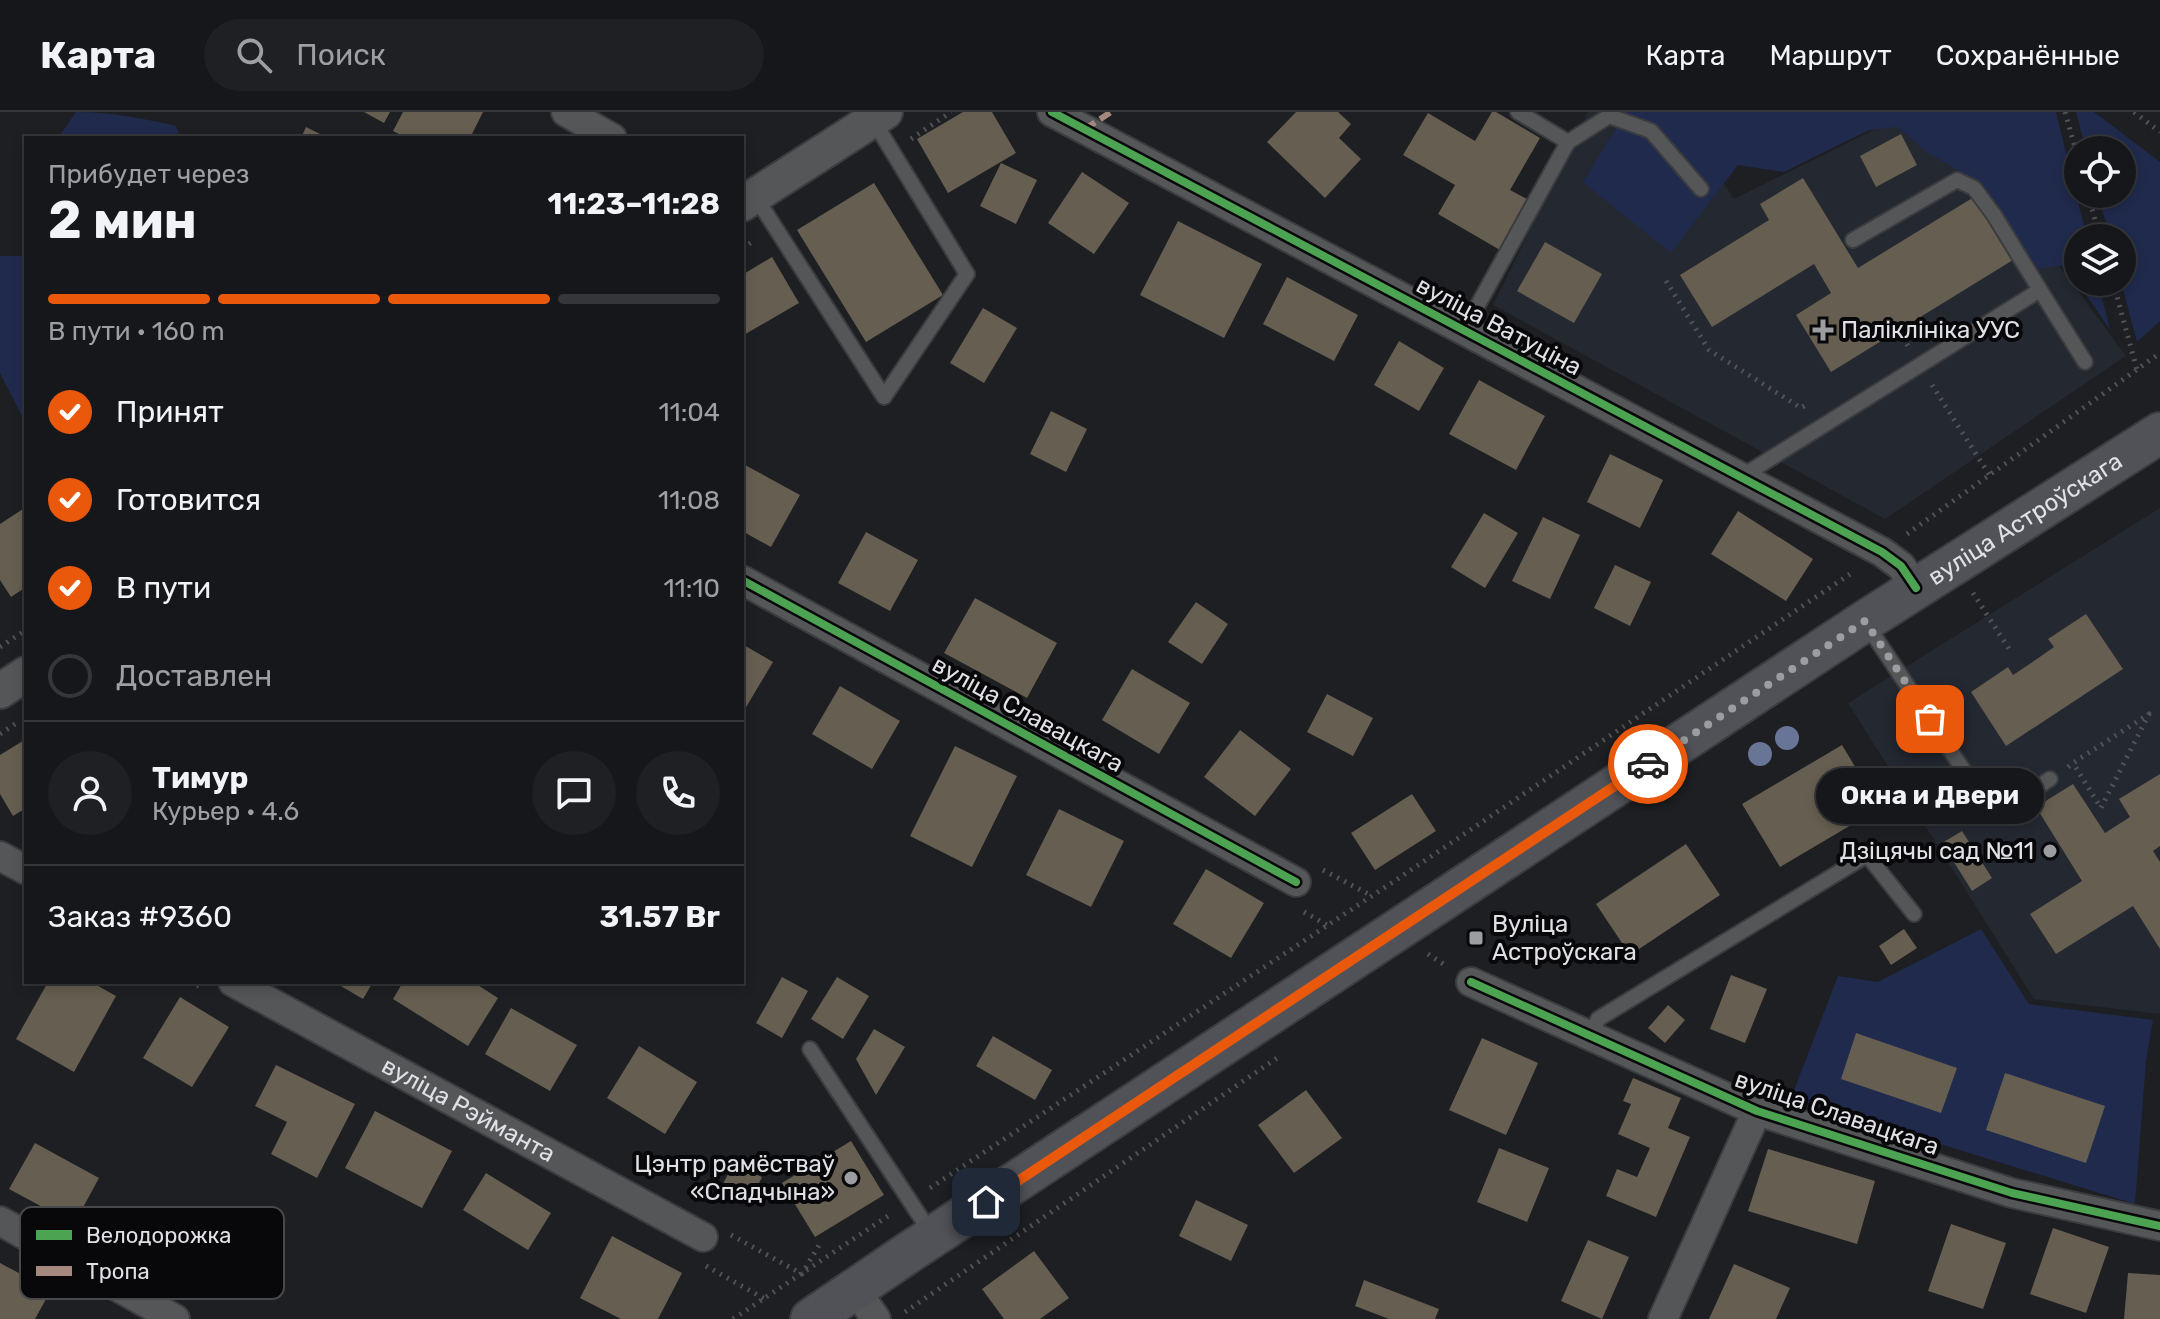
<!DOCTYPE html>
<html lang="ru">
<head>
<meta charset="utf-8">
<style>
  :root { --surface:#16171a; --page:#1f2023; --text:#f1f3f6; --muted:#9e9fa2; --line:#353639; --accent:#ea580c }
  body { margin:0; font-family:Rubik,sans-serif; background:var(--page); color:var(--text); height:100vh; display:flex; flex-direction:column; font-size:30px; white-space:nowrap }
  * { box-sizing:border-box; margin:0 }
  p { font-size:26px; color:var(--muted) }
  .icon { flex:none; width:44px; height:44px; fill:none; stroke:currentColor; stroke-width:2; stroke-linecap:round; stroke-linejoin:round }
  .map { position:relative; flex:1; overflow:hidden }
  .side { position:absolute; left:24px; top:24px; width:720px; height:848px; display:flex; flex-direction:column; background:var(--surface); border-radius:0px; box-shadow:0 4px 12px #0003,0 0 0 2px var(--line) }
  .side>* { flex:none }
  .tools { position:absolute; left:2064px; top:24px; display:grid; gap:16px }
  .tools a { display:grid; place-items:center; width:72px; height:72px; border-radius:50%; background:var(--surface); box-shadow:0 4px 12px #0003,0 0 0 2px var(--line); font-size:40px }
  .pin { position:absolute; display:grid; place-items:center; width:68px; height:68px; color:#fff; margin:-34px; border-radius:16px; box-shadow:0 4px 12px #0006 }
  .courier { position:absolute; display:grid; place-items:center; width:80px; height:80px; margin:-40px; border:6px solid #ea580c; border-radius:50%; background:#fff; color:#222; box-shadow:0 2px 10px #0007 }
  .bubble { position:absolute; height:56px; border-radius:28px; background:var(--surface); box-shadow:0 4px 12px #0003,0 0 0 2px var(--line); font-size:26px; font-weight:700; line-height:56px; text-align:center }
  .head em { font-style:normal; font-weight:700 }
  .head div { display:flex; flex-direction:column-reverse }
  .head { display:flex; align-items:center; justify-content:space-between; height:136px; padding:0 24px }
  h1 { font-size:52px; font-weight:700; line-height:60px }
  .bar { display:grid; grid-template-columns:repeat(4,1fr); gap:12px 8px; align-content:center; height:96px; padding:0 24px }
  .bar i { height:10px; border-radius:6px; background:var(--line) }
  .bar .on { background:var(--accent) }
  .bar p { grid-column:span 4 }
  .line { display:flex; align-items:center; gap:20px; padding:0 24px; border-top:2px solid var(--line) }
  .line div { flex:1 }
  .round { display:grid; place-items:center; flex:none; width:84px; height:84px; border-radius:42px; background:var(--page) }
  ol { padding:0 24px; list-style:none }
  li { display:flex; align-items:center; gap:24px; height:88px }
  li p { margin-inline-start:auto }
  li .icon { padding:8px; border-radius:50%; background:var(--accent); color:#fff; stroke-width:4 }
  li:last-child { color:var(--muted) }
  li i { width:44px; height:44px; border:4px solid var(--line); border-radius:50% }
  header { display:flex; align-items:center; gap:48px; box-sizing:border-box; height:112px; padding:0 40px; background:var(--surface); border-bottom:2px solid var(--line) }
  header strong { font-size:38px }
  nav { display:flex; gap:44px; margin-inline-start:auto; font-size:28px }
  .search { width:560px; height:72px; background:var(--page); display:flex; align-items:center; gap:20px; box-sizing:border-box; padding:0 28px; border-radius:44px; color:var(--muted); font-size:30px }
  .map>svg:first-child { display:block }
  .built { fill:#242831 }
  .green { fill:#202a4d }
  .building { fill:#665e50 }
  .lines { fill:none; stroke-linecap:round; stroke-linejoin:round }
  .service-casing { stroke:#3b3c3f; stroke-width:18 }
  .minor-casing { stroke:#3b3c3f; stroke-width:32 }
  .tertiary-casing { stroke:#3b3c3f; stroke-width:38 }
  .secondary-casing { stroke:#3b3c3f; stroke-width:44 }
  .path { stroke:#525255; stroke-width:5; stroke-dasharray:2 6; stroke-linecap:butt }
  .service { stroke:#555658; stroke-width:14 }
  .minor { stroke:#555658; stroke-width:28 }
  .tertiary { stroke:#555658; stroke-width:34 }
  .secondary { stroke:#515257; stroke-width:40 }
  .quiet { stroke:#a5887d; stroke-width:6; stroke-dasharray:12 6; stroke-linecap:butt }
  .cycleway-casing { stroke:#08080a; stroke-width:13 }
  .cycleway { stroke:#4ca352; stroke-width:8 }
  .tree { fill:#697597 }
  .done { stroke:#9c9da1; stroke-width:8; stroke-dasharray:0 14.4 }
  .route { stroke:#ea580c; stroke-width:10 }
  .poi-dot { fill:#9c9da1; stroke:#08080a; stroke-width:3 }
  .labels { text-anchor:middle; stroke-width:8; stroke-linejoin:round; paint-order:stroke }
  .street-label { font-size:24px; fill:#e0e1e5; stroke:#08080a }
  .poi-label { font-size:24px; fill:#e0e1e5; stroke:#08080a; text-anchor:start }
  .key { fill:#08080a; stroke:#49494c; stroke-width:2 }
  .key-label { font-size:22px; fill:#e0e1e5 }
</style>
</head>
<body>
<header>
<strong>Карта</strong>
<div class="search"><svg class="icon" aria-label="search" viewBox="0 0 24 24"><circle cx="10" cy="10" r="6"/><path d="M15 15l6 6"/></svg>Поиск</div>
<nav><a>Карта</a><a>Маршрут</a><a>Сохранённые</a></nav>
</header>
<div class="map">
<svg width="2160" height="1207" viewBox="0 0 2160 1207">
  <rect width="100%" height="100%" fill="#1d1f22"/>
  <path class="built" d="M1588,0H1669L1681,4L1734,87L1902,4L2014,92L2126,244L1885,407L1493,193Z
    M2160,396V902L2034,887L1848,591Z"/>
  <path class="green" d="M76,0C110,0 142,6 176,14L180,26H58Z
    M1626,0H2056L2087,126H2078V170H2098L2110,218L2066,153L2035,157L1982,72L1928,41L1898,15L1869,18L1784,60L1738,53L1671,141L1583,70Z
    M2076,0H2094L2160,50V209L2137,230L2121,170L2122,126H2110L2098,82H2122V38H2086Z
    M0,144H26V312L0,261Z
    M1981,817L2029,892L2153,908L2146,949L2135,1092L1791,986L1838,864L1878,870Z"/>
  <path class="building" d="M364,0H390L384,11Z
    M403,0H483L470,26H407L393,19Z
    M963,0H992L1016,41L948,81L917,27Z
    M1296,0H1338L1351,12L1339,26L1361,47L1325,86L1267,30Z
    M1492,0H1496L1540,26L1510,78L1529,88L1500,138L1438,102L1455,73L1403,43L1428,1L1475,29Z
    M306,15L328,26H301Z
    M1901,22L1917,53L1876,75L1860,44Z
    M1001,51L1037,68L1016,112L980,94Z
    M1082,60L1129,91L1094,142L1048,111Z
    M1803,66L1858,156L1974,85L2013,148L1831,260L1796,203L1831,181L1814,152L1712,215L1680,163L1769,108L1760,92Z
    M874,71L943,183L866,230L797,118Z
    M1178,109L1262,152L1224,226L1140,183Z
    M1545,130L1602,162L1574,211L1517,179Z
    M772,145L799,191L742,224V163Z
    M1287,165L1358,203L1334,249L1263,212Z
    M983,196L1017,216L984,271L950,251Z
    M1399,229L1444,256L1419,299L1374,273Z
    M1479,268L1545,304L1516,358L1449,322Z
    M1051,299L1087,317L1066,360L1030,342Z
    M1610,342L1663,368L1640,416L1587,390Z
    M745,353L800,383L771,435L742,419V359Z
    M26,395V475L11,485L0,468V412Z
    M1738,399L1813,447L1786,489L1711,442Z
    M1484,401L1518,421L1485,476L1451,455Z
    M1543,405L1580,423L1550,487L1512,469Z
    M866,420L918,448L890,499L838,471Z
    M1615,453L1651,470L1630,514L1594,496Z
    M975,486L1057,531L1027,586L944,541Z
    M1196,490L1228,512L1202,552L1168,530Z
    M2086,502L2123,557L2006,634L1971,580L2008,555L2013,563L2034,549L2054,535L2048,527Z
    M742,532L773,550L742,602Z
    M1132,557L1190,591L1159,642L1102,608Z
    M840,574L900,609L872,657L812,622Z
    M1327,582L1373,606L1353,644L1307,620Z
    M1240,618L1291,657L1255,704L1204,665Z
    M26,627V696L13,704L0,682V643Z
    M1842,633L1880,696L1780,755L1742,692Z
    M955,634L1017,664L972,755L910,724Z
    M2160,662V734L2153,739L2160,750V837L2133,794L2056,842L2030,802L2082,769L2036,695L2073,672L2105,721L2130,705L2119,687Z
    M1412,682L1436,719L1375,758L1351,721Z
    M1059,697L1124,729L1091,795L1026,763Z
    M1962,719L1992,766L1972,779L1942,731Z
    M1686,732L1720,783L1630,843L1596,792Z
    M1206,757L1264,791L1231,846L1173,812Z
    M1904,817L1917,836L1891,853L1879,834Z
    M1731,863L1767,877L1745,931L1710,917Z
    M782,865L808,879L782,926L756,911Z
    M837,865L869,884L843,927L811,907Z
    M48,870H91L116,884L74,960L16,927Z
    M334,870H373L363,887Z
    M403,870H473L498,886L468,934L393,887Z
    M180,885L229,915L192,975L143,946Z
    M1668,893L1685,908L1665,931L1648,916Z
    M511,896L577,933L550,979L485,942Z
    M874,917L905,935L876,983L856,947Z
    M1856,921L1957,956L1941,1001L1841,967Z
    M993,924L1052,958L1035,988L976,954Z
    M1482,926L1538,951L1506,1023L1449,998Z
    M639,934L697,970L665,1022L607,986Z
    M276,953L355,992L317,1066L271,1042L287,1010L255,994Z
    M2005,961L2105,994L2086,1051L1986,1018Z
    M1633,966L1681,986L1668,1016L1690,1025L1656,1105L1606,1084L1617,1057L1637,1065L1650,1036L1618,1022L1631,992L1623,989Z
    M1306,978L1342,1026L1294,1061L1258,1013Z
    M375,999L452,1039L422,1096L345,1056Z
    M851,1029L884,1083L815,1125L782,1071Z
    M35,1031L99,1066L74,1112L9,1077Z
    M1499,1036L1549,1056L1527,1110L1477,1090Z
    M1768,1037L1875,1069L1857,1132L1748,1099Z
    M733,1052L762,1065L750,1090L721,1076Z
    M486,1061L551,1101L528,1138L463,1098Z
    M1196,1088L1248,1113L1231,1149L1179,1124Z
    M1951,1112L2006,1131L1983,1197L1928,1179Z
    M2053,1116L2109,1135L2086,1201L2030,1182Z
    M612,1124L682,1161L658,1207H621L580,1186Z
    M1588,1128L1629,1145L1602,1207L1561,1189Z
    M1034,1139L1069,1186L1040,1207H1004L982,1177Z
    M0,1151L51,1178L35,1207H0Z
    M1734,1152L1790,1176L1776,1207H1709Z
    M2128,1161L2160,1163V1207H2124Z
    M1364,1168L1439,1197L1435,1207H1389L1355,1194Z"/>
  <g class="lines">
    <g class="service-casing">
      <path id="service" d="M1568,30L1609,4L1651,19L1701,77
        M755,84L884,285L967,162L873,8
        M1853,128L1957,68L1974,76L1994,103L2040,178
        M1464,218L1568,30L1518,0
        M1741,365L2040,178L2085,250
        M1867,513L1994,704L2050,667
        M1592,924L1598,907L1867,743L1914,802
        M810,937L931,1121"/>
    </g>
    <g class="minor-casing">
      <g id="minor">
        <path d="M566,0L612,26"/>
        <path d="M1052,0L1882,440L1901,454L1916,476"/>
        <path d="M742,468L1296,770"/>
        <path d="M0,744L26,758"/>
        <path id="s1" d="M233,870L703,1125"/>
        <path d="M1471,870L1757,999L2012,1081L2160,1114"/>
        <path d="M0,1109L175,1207"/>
        <path d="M855,1177L876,1207"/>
        <path d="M1663,1207L1757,999"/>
      </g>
    </g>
    <g class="tertiary-casing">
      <path id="tertiary" d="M742,92L885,0
        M0,579L26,562"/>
    </g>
    <g class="secondary-casing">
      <g id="secondary">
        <path id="s2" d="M811,1207L902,1145L1865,509L2160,321"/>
      </g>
    </g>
    <path class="path" d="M2065,0L2078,46
      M2134,0L2160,20
      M911,27L951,0
      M2088,82L2100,126
      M742,136L755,128
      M1666,169L1709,238L1801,296L1806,293
      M2113,170L2137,258
      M1899,218L1908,234
      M1932,273L1990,364
      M1907,422L2160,241
      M1973,481L2011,540
      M0,535L26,518
      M0,622L18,610
      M2068,655L2073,651L2149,602L2101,696L2073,651
      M1323,758L1372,784
      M1304,800L1327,813
      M1428,842L1448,855
      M190,870L204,877
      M930,1076L1396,768L1853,460
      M731,1123L802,1162L819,1133
      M706,1154L765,1187
      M905,1200L1277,946
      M733,1207L891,1102"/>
    <use href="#service" class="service"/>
    <use href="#minor" class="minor"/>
    <use href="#tertiary" class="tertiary"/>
    <use href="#secondary" class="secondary"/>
    <path class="quiet" d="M1085,17L1111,0"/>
    <g class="cycleway-casing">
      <path id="cycleway" d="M1052,0L1882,440L1901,454L1916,476
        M742,468L1296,770
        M1471,870L1757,999L2012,1081L2160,1114"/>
    </g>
    <use href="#cycleway" class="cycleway"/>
  </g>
  <g class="tree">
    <circle cx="1787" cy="626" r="12"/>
    <circle cx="1760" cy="642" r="12"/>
  </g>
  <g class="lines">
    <path class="done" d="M1648,652L1865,509L1930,607"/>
    <path class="route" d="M986,1090L1648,652"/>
  </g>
  <g class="poi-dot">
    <path d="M1819 206h8v8h8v8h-8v8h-8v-8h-8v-8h8z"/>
    <circle cx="2050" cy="739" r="8"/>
    <rect x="1468" y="818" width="16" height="16" rx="4"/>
    <circle cx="851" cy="1066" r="8"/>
  </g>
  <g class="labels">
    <g class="street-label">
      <text transform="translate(1499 214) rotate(28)" y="8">вуліца Ватуціна</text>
      <text dy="8" stroke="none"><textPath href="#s2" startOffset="1454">вуліца Астроўскага</textPath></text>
      <text transform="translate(1028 602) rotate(29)" y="8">вуліца Славацкага</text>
      <text dy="8" stroke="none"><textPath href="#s1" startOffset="268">вуліца Рэйманта</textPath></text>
      <text transform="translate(1837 1001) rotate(19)" y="8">вуліца Славацкага</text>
    </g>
    <g class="poi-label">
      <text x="1841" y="226">Паліклініка УУС</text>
      <text x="2034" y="747" text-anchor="end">Дзіцячы сад №11</text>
      <text x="1492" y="820">Вуліца<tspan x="1492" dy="28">Астроўскага</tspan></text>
      <text x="835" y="1060" text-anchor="end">Цэнтр рамёстваў<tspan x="835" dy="28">«Спадчына»</tspan></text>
    </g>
  </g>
  <rect x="20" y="1095" width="264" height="92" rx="12" class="key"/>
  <rect x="36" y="1118" width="36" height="10" fill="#4ca352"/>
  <rect x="36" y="1154" width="36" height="10" fill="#a5887d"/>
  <g class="key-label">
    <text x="86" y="1131">Велодорожка</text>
    <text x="86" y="1167">Тропа</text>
  </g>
</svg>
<div class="tools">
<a><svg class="icon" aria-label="locate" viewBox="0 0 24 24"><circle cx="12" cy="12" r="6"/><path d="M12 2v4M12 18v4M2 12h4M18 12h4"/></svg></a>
<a><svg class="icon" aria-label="layers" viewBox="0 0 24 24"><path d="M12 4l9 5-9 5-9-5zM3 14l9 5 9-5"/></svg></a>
</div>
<div class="pin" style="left:1930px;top:607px;background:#ea580c"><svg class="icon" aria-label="bag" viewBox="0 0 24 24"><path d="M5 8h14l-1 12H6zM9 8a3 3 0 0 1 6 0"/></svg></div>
<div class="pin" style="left:986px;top:1090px;background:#1f2937"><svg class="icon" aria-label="home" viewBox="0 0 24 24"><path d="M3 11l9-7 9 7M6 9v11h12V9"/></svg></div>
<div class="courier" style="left:1648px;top:652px"><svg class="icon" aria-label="car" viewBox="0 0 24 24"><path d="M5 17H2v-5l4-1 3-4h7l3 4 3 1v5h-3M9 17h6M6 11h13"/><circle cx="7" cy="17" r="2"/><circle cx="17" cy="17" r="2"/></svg></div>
<div class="bubble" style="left:1816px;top:656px;width:228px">Окна и Двери</div>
<section class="side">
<div class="head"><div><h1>2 мин</h1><p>Прибудет через</p></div><em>11:23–11:28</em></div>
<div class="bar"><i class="on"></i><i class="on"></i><i class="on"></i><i></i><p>В пути · 160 m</p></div>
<ol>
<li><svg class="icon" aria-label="check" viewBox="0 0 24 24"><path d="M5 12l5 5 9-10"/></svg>Принят<p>11:04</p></li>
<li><svg class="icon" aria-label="check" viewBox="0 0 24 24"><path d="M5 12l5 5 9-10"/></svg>Готовится<p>11:08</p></li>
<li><svg class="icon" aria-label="check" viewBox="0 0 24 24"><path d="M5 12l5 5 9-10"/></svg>В пути<p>11:10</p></li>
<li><i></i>Доставлен</li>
</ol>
<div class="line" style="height:144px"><a class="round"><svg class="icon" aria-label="person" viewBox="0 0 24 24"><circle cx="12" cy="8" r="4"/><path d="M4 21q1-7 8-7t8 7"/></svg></a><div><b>Тимур</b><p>Курьер · 4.6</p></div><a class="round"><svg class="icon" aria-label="chat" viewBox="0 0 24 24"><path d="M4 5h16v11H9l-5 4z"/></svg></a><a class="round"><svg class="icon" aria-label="phone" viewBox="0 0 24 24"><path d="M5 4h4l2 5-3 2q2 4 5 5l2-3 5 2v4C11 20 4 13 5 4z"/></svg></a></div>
<div class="line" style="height:104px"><div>Заказ #9360</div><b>31.57 Br</b></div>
</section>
</div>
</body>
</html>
